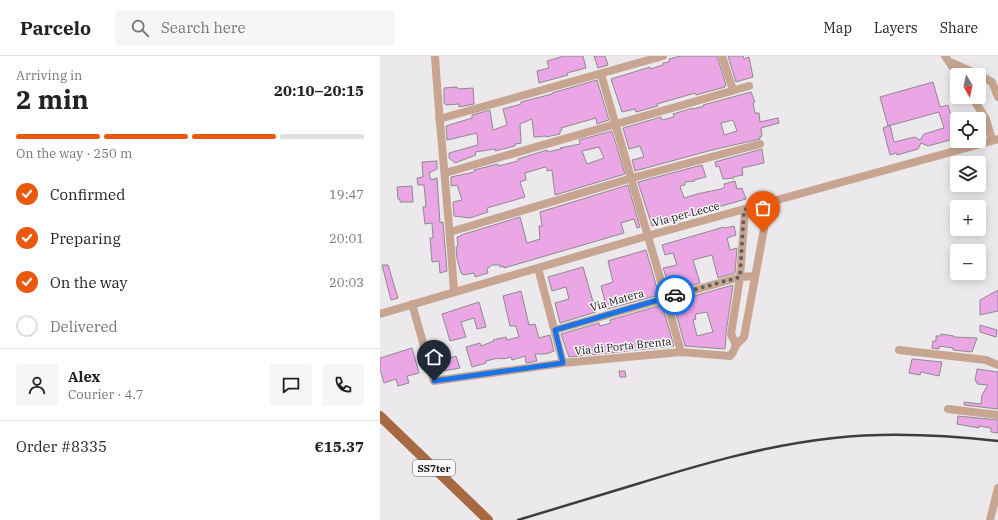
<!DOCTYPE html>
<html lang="en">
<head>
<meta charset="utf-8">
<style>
  :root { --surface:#fff; --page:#f6f6f6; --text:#222; --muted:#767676; --line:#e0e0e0; --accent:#ea580c }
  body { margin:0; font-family:"IBM Plex Serif",serif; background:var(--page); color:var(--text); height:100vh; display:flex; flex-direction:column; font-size:15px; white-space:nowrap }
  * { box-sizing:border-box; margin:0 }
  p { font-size:13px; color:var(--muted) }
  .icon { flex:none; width:22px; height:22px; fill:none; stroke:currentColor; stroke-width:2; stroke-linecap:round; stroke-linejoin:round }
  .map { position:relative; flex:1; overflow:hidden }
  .sheet { display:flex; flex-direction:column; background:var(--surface); width:380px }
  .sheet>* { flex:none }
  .needle { width:26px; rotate:171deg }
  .fabs { position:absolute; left:570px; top:12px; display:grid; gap:8px }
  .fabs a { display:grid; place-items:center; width:36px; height:36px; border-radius:4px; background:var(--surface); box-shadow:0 2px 10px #0003; font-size:20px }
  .pin { position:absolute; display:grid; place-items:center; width:34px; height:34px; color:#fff; margin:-41px -17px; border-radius:50% 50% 50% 0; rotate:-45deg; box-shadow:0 0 4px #0007 }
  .pin .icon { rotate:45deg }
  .courier { position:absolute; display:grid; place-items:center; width:40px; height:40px; margin:-20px; border:3px solid #1a73e8; border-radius:50%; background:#fff; color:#222; box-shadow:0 1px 5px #0007 }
  .headline em { font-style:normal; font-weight:800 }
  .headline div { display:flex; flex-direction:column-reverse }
  .headline { display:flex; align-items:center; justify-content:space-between; height:68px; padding:0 16px }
  h1 { font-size:26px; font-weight:800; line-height:30px }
  .bar { display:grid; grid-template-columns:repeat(4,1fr); gap:6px 4px; align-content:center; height:48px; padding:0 16px }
  .bar i { height:5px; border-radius:3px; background:var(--line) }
  .bar .active { background:var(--accent) }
  .bar p { grid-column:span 4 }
  .line { display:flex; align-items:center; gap:10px; padding:0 16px; border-top:1px solid var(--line) }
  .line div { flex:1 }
  .round { display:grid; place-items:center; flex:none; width:42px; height:42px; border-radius:4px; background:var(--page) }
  ol { padding:0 16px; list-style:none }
  li { display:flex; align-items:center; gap:12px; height:44px }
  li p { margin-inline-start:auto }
  li .icon { padding:4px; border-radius:50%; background:var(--accent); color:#fff; stroke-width:4 }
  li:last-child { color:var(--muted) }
  li i { width:22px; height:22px; border:2px solid var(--line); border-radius:50% }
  header { display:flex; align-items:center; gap:24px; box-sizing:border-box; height:56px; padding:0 20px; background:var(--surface); border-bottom:1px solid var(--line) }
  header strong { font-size:19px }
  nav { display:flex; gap:22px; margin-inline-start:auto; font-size:14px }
  .search { width:280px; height:36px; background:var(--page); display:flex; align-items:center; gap:10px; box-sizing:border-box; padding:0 14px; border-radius:4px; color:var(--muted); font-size:15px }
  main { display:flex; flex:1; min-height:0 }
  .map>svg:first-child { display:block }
  .building { fill:#eaa6e5; stroke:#8d8a8c; fill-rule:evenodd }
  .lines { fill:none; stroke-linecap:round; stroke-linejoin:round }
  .minor { stroke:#c8a590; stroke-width:8 }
  .major { stroke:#a66941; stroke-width:10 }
  .rail { stroke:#3e3c3e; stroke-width:2.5 }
  .done { stroke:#5f5d5f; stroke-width:4; stroke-dasharray:0 7.2 }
  .route { stroke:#1a73e8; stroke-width:5 }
  .labels { text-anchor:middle; stroke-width:3; stroke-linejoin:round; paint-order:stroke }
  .shield { fill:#f9f7f9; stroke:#585758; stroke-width:1 }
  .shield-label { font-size:10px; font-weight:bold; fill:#131213 }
  .street-label { font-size:11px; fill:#131213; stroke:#f9f7f9 }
</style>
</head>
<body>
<header>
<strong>Parcelo</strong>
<div class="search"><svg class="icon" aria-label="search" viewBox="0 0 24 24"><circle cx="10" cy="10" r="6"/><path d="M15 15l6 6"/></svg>Search here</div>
<nav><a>Map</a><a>Layers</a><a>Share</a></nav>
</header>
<main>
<section class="sheet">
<div class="headline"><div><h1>2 min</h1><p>Arriving in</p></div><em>20:10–20:15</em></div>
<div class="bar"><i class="active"></i><i class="active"></i><i class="active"></i><i></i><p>On the way · 250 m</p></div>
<ol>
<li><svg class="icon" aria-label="check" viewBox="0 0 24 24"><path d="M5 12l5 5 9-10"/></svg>Confirmed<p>19:47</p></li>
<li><svg class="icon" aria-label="check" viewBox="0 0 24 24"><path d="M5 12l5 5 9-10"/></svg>Preparing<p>20:01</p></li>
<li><svg class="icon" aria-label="check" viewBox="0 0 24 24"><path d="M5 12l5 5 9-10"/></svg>On the way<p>20:03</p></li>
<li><i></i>Delivered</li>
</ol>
<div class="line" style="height:72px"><a class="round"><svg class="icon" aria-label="person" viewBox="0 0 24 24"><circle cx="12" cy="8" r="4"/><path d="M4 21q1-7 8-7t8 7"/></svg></a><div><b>Alex</b><p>Courier · 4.7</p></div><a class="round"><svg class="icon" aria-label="chat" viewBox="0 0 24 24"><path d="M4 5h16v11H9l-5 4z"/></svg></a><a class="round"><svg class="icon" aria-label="phone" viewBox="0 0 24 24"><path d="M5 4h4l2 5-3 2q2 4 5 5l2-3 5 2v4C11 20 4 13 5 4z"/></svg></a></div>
<div class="line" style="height:52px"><div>Order #8335</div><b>€15.37</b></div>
</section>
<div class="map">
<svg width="618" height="464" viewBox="0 0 618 464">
  <rect width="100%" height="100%" fill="#ece9ec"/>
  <path class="building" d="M184,0H203L206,12L187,17L188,19L159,27L157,15L169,12L167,5Z
    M214,0H225L228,9L218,12Z
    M301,0H337L346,29L345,31L316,39L315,37L277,48L278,50L256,56L255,53L242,56L231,23L270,11V13L283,9V7L289,6V3Z
    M348,0H363L364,3L369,1L373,21L356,26Z
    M217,24L229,64L217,68L216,62L181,72L182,74L180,75V78L166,81V80L154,81L152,63L140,68L141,87L135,88V90L115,95V93L95,96L96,99L75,107L69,102V97L98,89L97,77L67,84L66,70L92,62V59L110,54L113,74L127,69L123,53L141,48V46L172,38V37Z
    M553,26L560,51L568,49L577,82L548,90L541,87L538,93L517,99L516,97L510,99L503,72L510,69L514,86L535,81L540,84L544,78L564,72L559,56L508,70L500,41Z
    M77,31L78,33L93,32L94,48L79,51V48L66,49L64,47V32Z
    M371,36L375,46L373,47L375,57H379L380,66L398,62L399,67L381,72L382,80L380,81V83L332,94L255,115L252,104L264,101L260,90L249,93L243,72L281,61L282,64L294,61L293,58L313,52V53L324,50L323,49ZM353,64L357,75L344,79L341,67Z
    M232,75L245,118L175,139L172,114L167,115V112L165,111L145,117L146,124L140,126L145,141L107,152L108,156L90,162L74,160L73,146L82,144L77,129L71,130V121L94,116V114L118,108V110L138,105V103L167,94V96L181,93L180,92L200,88L199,84ZM219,91L224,102L207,108L202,95Z
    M382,93L384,107L362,112L363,119L353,121L354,122L343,123L339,110L336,111L335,106Z
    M57,105V113L49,117L51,124L57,122L60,167L63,166L67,215L60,217L59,205L52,206L50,182H53L52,167L45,168L43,151H46L44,129H38L37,122L43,121L42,106Z
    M322,109L326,121L314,124L315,125L305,126V129L300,130L304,142L317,138L341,133L345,131L344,128L355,125L357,133L362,132L366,143L272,170L258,126Z
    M248,129L260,171L257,172L254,163L241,167L244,177L124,212V210L120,211V209H112L107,213L108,217L95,221L94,217L84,219L81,217L77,203L76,191L78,190L77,181L81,180V179L140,161L147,187L160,183L159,170H162L160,156Z
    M32,130L33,146H20V143H18L17,131Z
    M354,170L356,179L347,182L350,194L357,192L355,217L338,222L332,199L313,204L320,227L291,235L283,212L297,209L293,197L285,199L282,189L344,171L345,172Z
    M266,194L279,239L227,253L221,230L233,226L228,205Z
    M2,209H8L18,242L11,244Z
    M203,211L216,256L180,267L175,247L189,243L186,231L172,235L168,221Z
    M353,229L346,277V281L345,293L305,290L293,246ZM327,256L333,276L317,280L313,264L316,263L315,260L316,259V258Z
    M618,234V255L600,259V244Z
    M141,235L149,269L155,268L159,282L170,279L174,295L166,298H155L157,305L146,307L145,300L132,304L131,301L123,303V302L119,303L118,302L106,305V307L92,311L86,291L100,287L101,290L114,285L113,284L126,281L127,284L139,281L136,270H130L123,240Z
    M99,246L106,271L97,273L94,262L81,266L86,281L70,285L62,258Z
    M282,249L294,290L189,301L181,278L219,267L220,270L231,267L230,264Z
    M600,269L617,274L616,281L600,276Z
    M561,278L574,280V281L597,282L592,296L573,294V292L559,290V293L552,292L553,285H556V280H560Z
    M32,292L39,317L27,320L29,327L18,330L16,323L4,327L0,313V302Z
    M76,300L80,312L63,315L60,305Z
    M532,303L562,306L559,320L541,316L540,319L529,317Z
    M597,313L618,316V353L584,349V346L601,348L602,339L608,329L597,328V325H595Z
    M239,315H245L246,321H240Z
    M578,360L618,364V377L611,376V372L599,370V372L577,368Z"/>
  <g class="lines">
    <path class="minor" d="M55,0C60,79 69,158 74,236
      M342,0L353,34
      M565,0L578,19
      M570,6L597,18L612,26L618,41
      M221,18C248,110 275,203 301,296
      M592,41L606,63L612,84
      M59,63L283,0
      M65,117L369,30
      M365,154L360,221L351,278L356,289L364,281L389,146
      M70,176L252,122L380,88
      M158,212L183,307
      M32,248L54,325L183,307L301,296L350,300L353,296L356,289
      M0,258L267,180L618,83
      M175,274L360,221L375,220
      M519,294L606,304L618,309
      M568,353L618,359
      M610,464L618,432"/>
    <path class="major" d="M0,360L108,464"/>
    <path class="rail" d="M138,464C177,452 217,440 257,428C322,408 387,389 454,382C509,376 564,379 618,385"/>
  </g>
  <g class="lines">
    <path class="done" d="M295,239L360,221L364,154L389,146L383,176"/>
    <path class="route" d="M54,325L183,307L175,274L295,239"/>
  </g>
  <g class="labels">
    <rect class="shield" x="33" y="404" width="42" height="16" rx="3"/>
    <g class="shield-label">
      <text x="54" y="416">SS7ter</text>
    </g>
    <g class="street-label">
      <text transform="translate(306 158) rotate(-15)" y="4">Via per Lecce</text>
      <text transform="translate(237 244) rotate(-16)" y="4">Via Matera</text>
      <text transform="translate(243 290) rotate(-6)" y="4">Via di Porta Brenta</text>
    </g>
  </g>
</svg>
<div class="fabs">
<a><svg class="needle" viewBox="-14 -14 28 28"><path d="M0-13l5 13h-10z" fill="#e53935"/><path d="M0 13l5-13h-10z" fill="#767676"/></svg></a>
<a><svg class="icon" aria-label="locate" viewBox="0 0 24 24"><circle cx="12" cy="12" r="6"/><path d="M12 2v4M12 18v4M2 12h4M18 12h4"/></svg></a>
<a><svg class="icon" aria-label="layers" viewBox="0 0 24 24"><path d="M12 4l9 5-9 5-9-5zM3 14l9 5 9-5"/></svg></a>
<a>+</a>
<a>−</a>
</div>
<div class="pin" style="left:383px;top:176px;background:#ea580c"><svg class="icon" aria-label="bag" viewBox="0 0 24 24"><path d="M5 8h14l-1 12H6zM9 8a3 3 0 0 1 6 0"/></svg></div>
<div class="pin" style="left:54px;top:325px;background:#1f2937"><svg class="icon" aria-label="home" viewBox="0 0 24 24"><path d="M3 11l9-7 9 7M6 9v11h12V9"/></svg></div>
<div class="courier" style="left:295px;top:239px"><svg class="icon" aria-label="car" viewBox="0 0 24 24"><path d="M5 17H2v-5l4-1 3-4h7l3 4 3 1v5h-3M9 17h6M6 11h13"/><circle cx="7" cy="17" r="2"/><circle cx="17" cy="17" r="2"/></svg></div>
</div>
</main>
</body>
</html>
